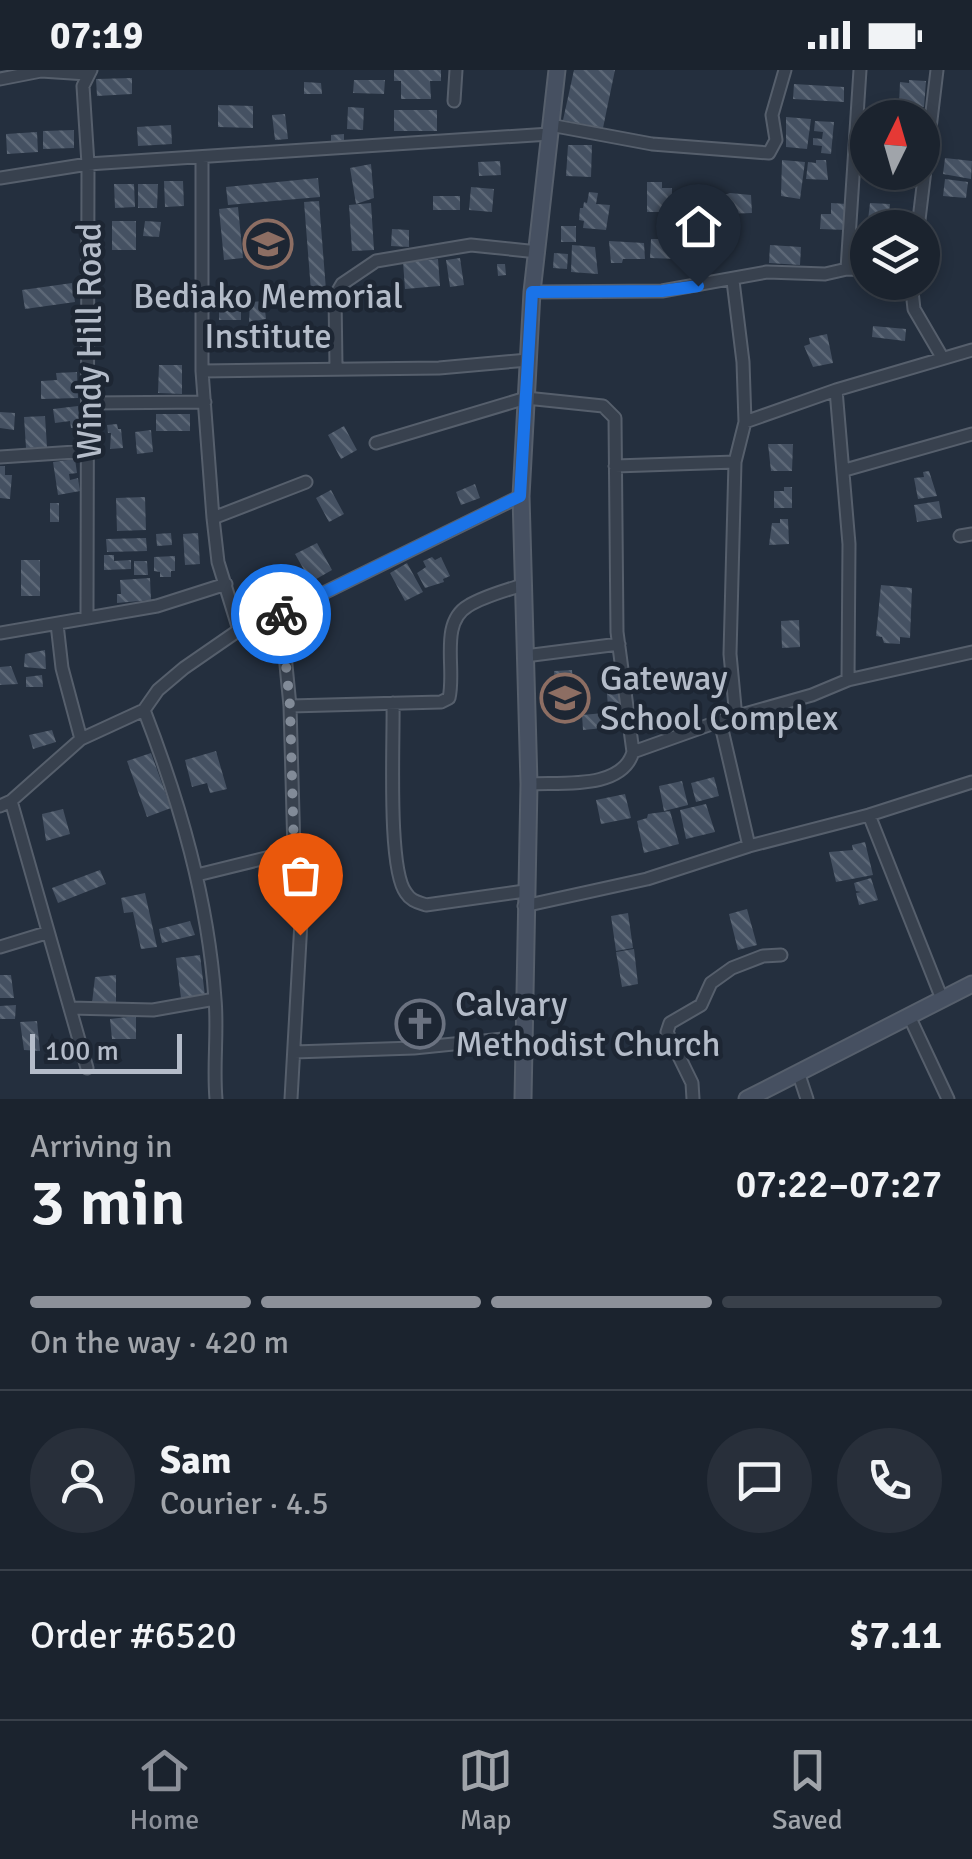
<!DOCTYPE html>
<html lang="en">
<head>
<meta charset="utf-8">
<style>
  :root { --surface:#1b232e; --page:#282f3a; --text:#f1f3f6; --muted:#a0a4aa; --line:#39404a; --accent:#8c9099 }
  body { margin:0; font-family:Signika,sans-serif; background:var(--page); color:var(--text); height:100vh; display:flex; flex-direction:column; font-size:38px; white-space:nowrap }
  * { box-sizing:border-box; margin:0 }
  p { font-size:32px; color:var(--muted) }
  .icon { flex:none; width:55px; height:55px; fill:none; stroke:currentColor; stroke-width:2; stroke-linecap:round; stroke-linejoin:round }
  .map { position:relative; height:1029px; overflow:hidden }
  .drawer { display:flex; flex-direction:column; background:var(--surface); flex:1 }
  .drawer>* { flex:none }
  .needle { width:65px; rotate:5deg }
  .fabs { position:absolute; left:850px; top:30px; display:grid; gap:20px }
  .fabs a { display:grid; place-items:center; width:90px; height:90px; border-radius:50%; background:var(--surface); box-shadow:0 5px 15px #0003,0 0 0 2px var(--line); font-size:50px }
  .scale { position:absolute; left:30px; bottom:25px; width:152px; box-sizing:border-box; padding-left:10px; border:5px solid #b4bcc9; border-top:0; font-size:28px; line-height:35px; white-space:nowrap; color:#b4bcc9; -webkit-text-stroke:8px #1d2633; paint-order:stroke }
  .pin { position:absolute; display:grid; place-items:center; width:85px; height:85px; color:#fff; margin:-102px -42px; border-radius:50% 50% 50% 0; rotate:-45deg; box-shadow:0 0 10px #0007 }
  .pin .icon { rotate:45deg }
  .courier { position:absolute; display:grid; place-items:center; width:100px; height:100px; margin:-50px; border:8px solid #1a73e8; border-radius:50%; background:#fff; color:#222; box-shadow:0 2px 12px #0007 }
  .head em { font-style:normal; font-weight:600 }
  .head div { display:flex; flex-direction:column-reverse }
  .head { display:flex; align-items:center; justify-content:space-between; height:170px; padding:0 30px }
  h1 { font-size:65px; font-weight:600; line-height:75px }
  .bar { display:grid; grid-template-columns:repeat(4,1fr); gap:15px 10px; align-content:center; height:120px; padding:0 30px }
  .bar i { height:12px; border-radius:8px; background:var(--line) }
  .bar .active { background:var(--accent) }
  .bar p { grid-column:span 4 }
  .line { display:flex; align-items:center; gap:25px; padding:0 30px; border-top:2px solid var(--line) }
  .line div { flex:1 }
  .round { display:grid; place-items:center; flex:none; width:105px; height:105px; border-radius:52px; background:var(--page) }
  .status { display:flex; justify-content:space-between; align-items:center; height:70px; padding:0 50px; background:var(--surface); direction:ltr }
  .status svg { height:28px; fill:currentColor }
  .tab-bar { display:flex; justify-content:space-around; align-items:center; height:140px; border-top:2px solid var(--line); background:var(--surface); font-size:28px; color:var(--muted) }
  .tab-bar a { display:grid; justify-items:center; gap:5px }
  .tab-bar .active { color:var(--accent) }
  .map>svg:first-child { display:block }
  .building { fill:url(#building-back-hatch) }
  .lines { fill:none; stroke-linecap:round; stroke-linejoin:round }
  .street-casing { stroke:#565f6c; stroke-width:15 }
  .secondary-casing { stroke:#565f6c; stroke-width:19 }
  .street { stroke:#38414e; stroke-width:11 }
  .secondary { stroke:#465061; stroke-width:15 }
  .done { stroke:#828b98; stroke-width:10; stroke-dasharray:0 18 }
  .route { stroke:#1a73e8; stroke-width:12 }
  .labels { text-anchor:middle; stroke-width:9; stroke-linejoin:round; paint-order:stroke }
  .poi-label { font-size:35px; fill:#b4bcc9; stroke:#1d2633; text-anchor:start }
  .street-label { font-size:35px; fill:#b4bcc9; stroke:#1d2633 }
</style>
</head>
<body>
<div class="status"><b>07:19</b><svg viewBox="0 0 49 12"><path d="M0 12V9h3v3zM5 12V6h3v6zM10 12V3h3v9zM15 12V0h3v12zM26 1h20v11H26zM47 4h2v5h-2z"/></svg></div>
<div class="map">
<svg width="972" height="1029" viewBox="0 0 972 1029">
  <defs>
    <pattern id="building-back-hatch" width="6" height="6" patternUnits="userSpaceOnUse" patternTransform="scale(2.5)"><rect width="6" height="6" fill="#455162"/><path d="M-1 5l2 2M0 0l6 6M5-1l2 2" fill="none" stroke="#5d6877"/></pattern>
  </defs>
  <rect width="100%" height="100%" fill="#242f3e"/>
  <path class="building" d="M394,0H441V11H430L431,29H401V11H394Z
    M574,0H615L603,58L563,50Z
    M132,8V24L97,26L96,9Z
    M354,10H385L384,24L353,23Z
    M909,10L926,11L924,37L899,35L900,12L909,13Z
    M304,12L321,13L322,24H304Z
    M794,14L844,17V32L793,29Z
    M218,35L253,36V58L218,57Z
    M348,37L364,38L363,60L347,59Z
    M924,38V48H895V39Z
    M394,40H437V61H394Z
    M285,44L288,69L275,70L272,45Z
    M786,47L811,49L807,79L786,77Z
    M815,51L834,52L831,84L821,83L822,76L813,75V68L822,69L823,62L814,61Z
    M171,55L172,74L138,76L137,57Z
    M74,60V78L43,79V61Z
    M37,62L38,82L7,84L6,64Z
    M344,64V72L331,73V65Z
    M568,75H592L591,107L566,106Z
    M945,88L972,91L971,109L943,104Z
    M782,90L805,92L800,129L781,126Z
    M816,90H826L828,110L806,109L808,92L816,93Z
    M500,91L501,105L479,106L478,92Z
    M371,94L374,128L356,134L350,98Z
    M898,102H916L915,118L896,116Z
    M318,108L320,127L228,135L226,117Z
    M945,109L968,112L966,128L943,126Z
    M164,111H183L184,136L165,137Z
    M647,112H662V118H672V142H647Z
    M114,114H134L135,137L115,138Z
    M138,114H158L157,138H138Z
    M471,117L494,119L492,142L469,140Z
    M589,122L598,123L596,134L610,135L606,160L583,158L584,151L579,150L580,138H583L584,132L587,133Z
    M730,123L751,125L752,143L725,144L724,125Z
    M433,126H460V140H433Z
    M319,131L326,220L311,221L304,132Z
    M371,133L374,180L352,181L349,135Z
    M831,133L847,134L846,160L820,159L821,144H831Z
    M870,133L890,134L888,158H867Z
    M238,137L243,188L224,190L219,139Z
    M112,151H136V180H112Z
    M145,151L161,152L159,167L143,166Z
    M561,156H576V172H561Z
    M392,159L409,160V177L391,176Z
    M651,169H675L677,189L650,188Z
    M609,171L644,173L645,189H623L622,193H611Z
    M572,175L595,177L598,204L571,202Z
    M770,175L801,177L800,195L769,193Z
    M554,183L568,184L567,199L553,198Z
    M460,188L464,215L450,217L446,190Z
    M438,189L440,216L405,219L403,192Z
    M497,194H505L506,205L498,206Z
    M72,213L75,232L25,239L22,220Z
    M219,223H241V250H219Z
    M264,231L266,249L249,252L250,232Z
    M873,256L906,259L905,271L872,267Z
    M827,264L833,293L813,297L804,276L810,274L809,268Z
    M159,295H182V324L158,323Z
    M77,302L78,328L41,329V311L57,310L56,303Z
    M78,336L80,357L71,358L70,351L55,353L53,339Z
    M0,342L15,343L14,360L0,358Z
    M156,344H190V361H156Z
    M45,346L47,377L26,378L24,347Z
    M117,354L118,359H121L123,378L110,379L111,363H108L107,355Z
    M344,356L357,380L341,389L328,365Z
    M151,360L153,382L137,384L135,362Z
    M768,374H793L792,401H771Z
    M75,389L77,403L69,404L70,410L78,408L80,421L58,425L53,392Z
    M0,396H5V405H12L10,429L0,428Z
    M929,401L937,426L918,429L914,408L924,407L923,402Z
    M475,414L480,428L461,435L456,422Z
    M784,417H792V438H774V421H784Z
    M331,420L344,444L329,452L316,428Z
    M145,427L146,460L117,461L116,428Z
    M939,431L942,448L917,452L914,435Z
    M50,433H59V452H50Z
    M780,449H788L789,474L769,475L772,453H780Z
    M171,463L172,475L157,476L156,464Z
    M198,463L200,494L185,495L183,464Z
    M146,468L147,481L107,482L106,469Z
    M317,473L332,500L311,512L295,484Z
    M104,485H114V491L131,490V499L104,500Z
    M175,486V501H171V507H160V502L154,501V487Z
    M432,487L435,490L441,487L450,506L443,509L444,512L425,518L417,503L426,497L423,491Z
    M21,490H40V526H21Z
    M134,491H147L148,505H134Z
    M407,493L423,522L405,531L390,503Z
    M150,508L151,530L117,533V524H121L120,510Z
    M881,515L912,518L910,568L900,567V574L884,573L882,567L876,566Z
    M799,550L800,577L782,578L781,551Z
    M45,580L46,599L24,597L25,584Z
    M11,596L18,614L0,615V597Z
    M618,598L624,656L583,660L582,645L604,643L608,637L605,599Z
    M572,600L573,616H579L580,638L574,637L575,649L557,651L554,601Z
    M42,605L43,617H26V607Z
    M52,660L56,672L33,679L29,665Z
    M216,681L227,719L210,723L207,713L192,717L185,690Z
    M151,683L171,738L147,747L127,691Z
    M714,707L719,726L696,732L691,713Z
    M682,711L688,735L664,741L659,716Z
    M625,724L631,748L601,754L596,730Z
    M706,734L715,762L686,769L680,740Z
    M63,739L70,764L46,771L42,744Z
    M670,741L679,774L644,783L637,751L647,748L648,744Z
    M865,772L873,805L836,812L829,782L853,780L852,775Z
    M100,800L106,814L58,833L52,818Z
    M871,808L878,830L859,835L856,823L861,822L856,821L854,813Z
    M145,823L157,877L141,879L133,842L124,843L121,828Z
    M747,839L757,875L738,880L729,844Z
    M628,843L633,878L616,881L611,846Z
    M190,851L195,865L162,873L159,859Z
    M634,879L638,914L622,917L616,882Z
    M200,885L205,926L181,928L176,888Z
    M0,905H11L14,928H0Z
    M116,905V936L92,933L95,907Z
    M16,935L15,949H0V936Z
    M136,946V969H112L110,949Z
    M37,951L40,981L24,980L20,952Z"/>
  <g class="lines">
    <g class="street-casing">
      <path id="street" d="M0,9L41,1L87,4
        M454,31L456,0
        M550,55L652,74L769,83L776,70L772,45L785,0
        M202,88V301L213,448L218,492L239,560
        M0,108L88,94L550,64
        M918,158L937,0
        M847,199L860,0
        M733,211L743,292L745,352L735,392L730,584L736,648
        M911,212L914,239L942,287
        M532,222L662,221L767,202L825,204L847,199L868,200
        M336,297L335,226L342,214L376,191L471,175L538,182
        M202,301L439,298L528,290
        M836,320L849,474L848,610
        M90,333L205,332
        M745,352L836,320L972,280
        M376,373L526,328L603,336L615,348L617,562L633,682
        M0,387L90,381
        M615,396L735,392
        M845,400L972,364
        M213,448L306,412
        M960,466L972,464
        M281,544L290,636L294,781L302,834L291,1029
        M87,545L88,94L83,16L91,0
        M57,554L62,598L81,669
        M0,563L157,536L226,514
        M525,586L619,574
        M393,633C394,669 387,799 406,823C411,831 418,832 426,835L525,821
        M290,636L441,632L449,628C456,599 439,553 468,536C484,526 505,521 522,515
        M144,640C180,733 208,829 215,929C218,962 213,996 216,1029
        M720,651L749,776
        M529,714C561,712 622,720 633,682L720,651L812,625L848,610L972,582
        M11,731L87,998
        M0,736L11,731L81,669L144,640L158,620L184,598L239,560L281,544L521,426
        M869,745L942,929
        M197,805L294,781
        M524,836L647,809L749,776L869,745L972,712
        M0,877L46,863
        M70,938L153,940L215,929
        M909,946L948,1029
        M294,982L414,978L522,967
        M799,1005L807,1029
        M693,1029L692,1013L667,962L670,953L701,935L711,913L732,898L763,886L781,885"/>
    </g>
    <g class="secondary-casing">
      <path id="secondary" d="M523,1029L529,714L521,426L532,222L557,0
        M747,1029L972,914"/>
    </g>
    <use href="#street" class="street"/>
    <use href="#secondary" class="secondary"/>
  </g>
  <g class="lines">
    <path class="done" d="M281,544L290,636L294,781L302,834L300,865"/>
    <path class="route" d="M281,544L520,426L532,222L662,221L698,216"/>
  </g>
  <defs>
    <g id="school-ring" transform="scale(2.5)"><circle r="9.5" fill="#1d2633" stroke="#8d6e63" stroke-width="1.5"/><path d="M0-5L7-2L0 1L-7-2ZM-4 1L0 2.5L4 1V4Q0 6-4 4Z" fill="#8d6e63"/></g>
    <g id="church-ring" transform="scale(2.5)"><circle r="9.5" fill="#1d2633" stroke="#6b7280" stroke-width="1.5"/><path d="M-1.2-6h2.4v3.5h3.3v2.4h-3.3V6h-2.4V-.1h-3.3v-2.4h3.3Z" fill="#6b7280"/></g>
  </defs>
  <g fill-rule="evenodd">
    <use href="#school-ring" x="268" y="174"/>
    <use href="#school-ring" x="565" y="628"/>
    <use href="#church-ring" x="420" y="954"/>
  </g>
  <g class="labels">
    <g class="poi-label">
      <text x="268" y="238" text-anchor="middle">Bediako Memorial<tspan x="268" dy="40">Institute</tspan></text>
      <text x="600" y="620">Gateway<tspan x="600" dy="40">School Complex</tspan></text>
      <text x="455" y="946">Calvary<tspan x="455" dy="40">Methodist Church</tspan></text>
    </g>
    <g class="street-label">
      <text transform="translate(89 271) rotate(-90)" y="12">Windy Hill Road</text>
    </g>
  </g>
</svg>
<div class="fabs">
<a><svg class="needle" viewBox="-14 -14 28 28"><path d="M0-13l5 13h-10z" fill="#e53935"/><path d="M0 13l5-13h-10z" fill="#a0a4aa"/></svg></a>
<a><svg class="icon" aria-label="layers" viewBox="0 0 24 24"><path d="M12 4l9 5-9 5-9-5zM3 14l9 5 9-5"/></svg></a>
</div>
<div class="scale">100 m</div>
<div class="pin" style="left:300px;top:865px;background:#ea580c"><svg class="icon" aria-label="bag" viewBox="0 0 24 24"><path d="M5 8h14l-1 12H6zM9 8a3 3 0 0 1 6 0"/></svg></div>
<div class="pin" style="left:698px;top:216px;background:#1f2937"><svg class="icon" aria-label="home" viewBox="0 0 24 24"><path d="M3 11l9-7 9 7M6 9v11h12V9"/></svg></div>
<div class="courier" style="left:281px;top:544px"><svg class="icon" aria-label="bike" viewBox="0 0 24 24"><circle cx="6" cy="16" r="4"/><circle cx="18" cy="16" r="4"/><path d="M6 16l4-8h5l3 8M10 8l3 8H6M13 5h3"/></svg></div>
</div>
<section class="drawer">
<div class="head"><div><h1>3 min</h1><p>Arriving in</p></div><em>07:22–07:27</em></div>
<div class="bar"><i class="active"></i><i class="active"></i><i class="active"></i><i></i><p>On the way · 420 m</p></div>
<div class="line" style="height:180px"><a class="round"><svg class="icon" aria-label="person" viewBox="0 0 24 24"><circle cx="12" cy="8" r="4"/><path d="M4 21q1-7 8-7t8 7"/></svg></a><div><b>Sam</b><p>Courier · 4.5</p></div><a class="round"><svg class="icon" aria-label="chat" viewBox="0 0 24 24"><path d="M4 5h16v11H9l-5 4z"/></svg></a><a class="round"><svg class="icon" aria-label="phone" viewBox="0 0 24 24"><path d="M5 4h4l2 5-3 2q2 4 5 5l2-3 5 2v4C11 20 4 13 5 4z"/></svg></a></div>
<div class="line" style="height:130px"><div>Order #6520</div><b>$7.11</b></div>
</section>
<nav class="tab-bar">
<a class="active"><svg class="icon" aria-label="home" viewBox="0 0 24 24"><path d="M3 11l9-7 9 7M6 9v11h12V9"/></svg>Home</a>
<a><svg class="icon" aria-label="map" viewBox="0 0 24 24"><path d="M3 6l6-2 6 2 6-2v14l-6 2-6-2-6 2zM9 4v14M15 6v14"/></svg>Map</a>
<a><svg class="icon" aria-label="saved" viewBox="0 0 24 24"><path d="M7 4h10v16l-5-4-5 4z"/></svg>Saved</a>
</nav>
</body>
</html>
